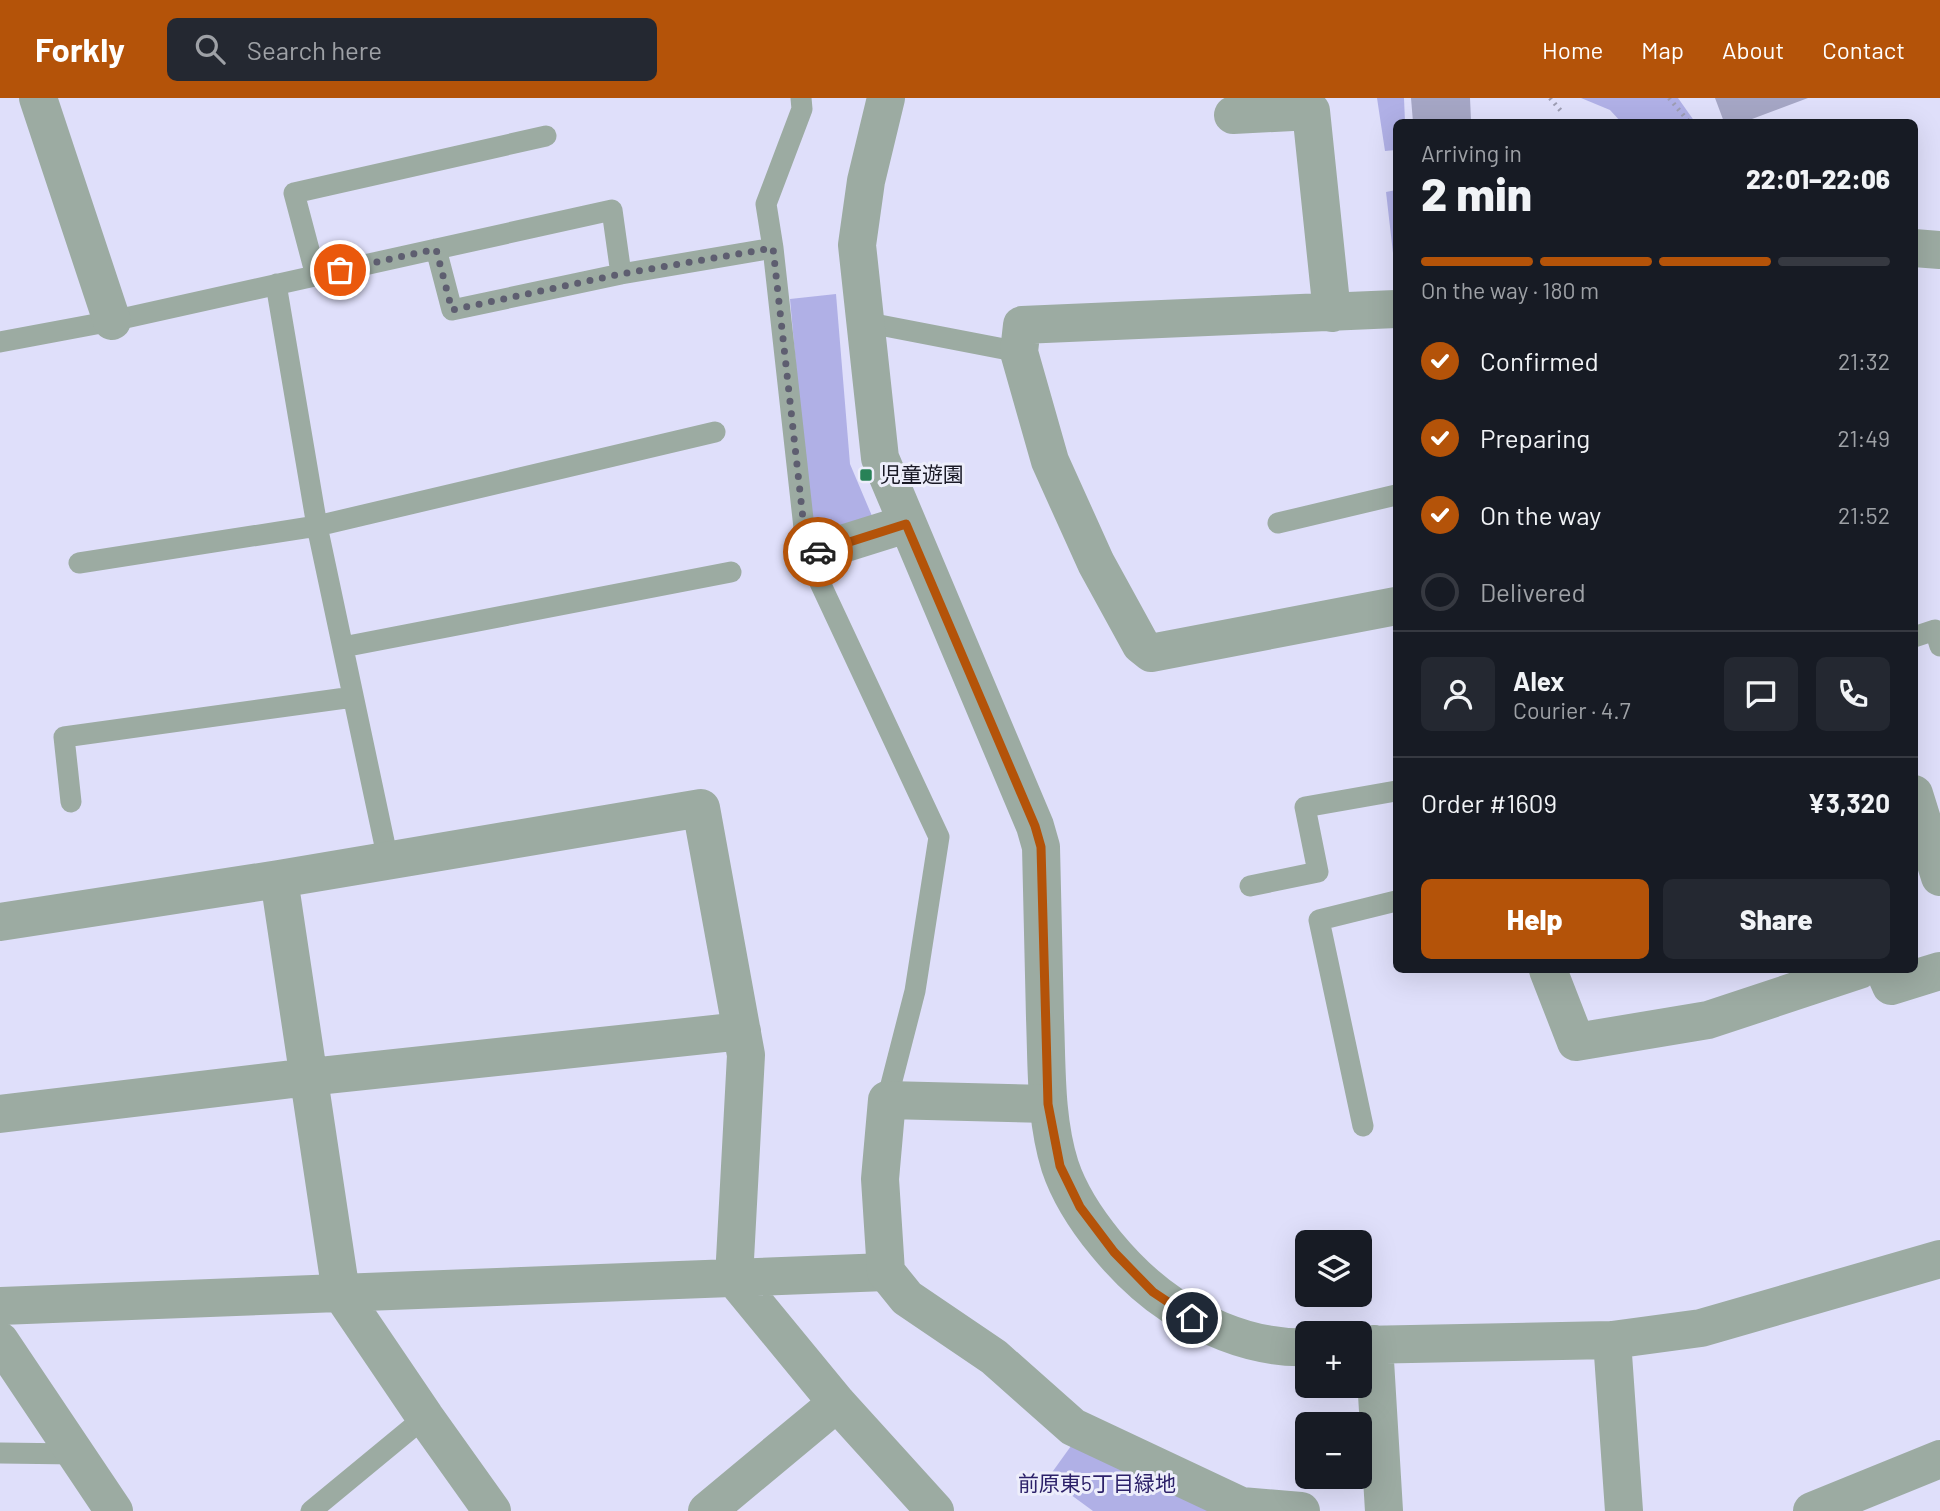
<!DOCTYPE html>
<html lang="en">
<head>
<meta charset="utf-8">
<style>
  :root { --surface:#171b24; --page:#242831; --text:#f1f3f6; --muted:#9ea1a6; --line:#363941; --accent:#b45309 }
  body { margin:0; font-family:Barlow,"Noto Sans JP",sans-serif; background:var(--page); color:var(--text); height:100vh; display:flex; flex-direction:column; font-size:26px; white-space:nowrap }
  * { box-sizing:border-box; margin:0 }
  p { font-size:23px; color:var(--muted) }
  .icon { flex:none; width:38px; height:38px; fill:none; stroke:currentColor; stroke-width:2; stroke-linecap:round; stroke-linejoin:round }
  .map { position:relative; flex:1; overflow:hidden }
  .sheet { position:absolute; left:1393px; top:21px; width:525px; height:854px; display:flex; flex-direction:column; background:var(--surface); border-radius:10px; box-shadow:0 7px 28px #0002 }
  .sheet>* { flex:none }
  .fabs { position:absolute; left:1295px; top:1132px; display:grid; gap:14px }
  .fabs a { display:grid; place-items:center; width:77px; height:77px; border-radius:10px; background:var(--surface); box-shadow:0 7px 28px #0002; font-size:35px }
  .pin { position:absolute; display:grid; place-items:center; width:60px; height:60px; color:#fff; margin:-30px; border:4px solid #fff; border-radius:50%; box-shadow:0 2px 7px #0007 }
  .courier { position:absolute; display:grid; place-items:center; width:70px; height:70px; margin:-35px; border:5px solid #b45309; border-radius:50%; background:#fff; color:#222; box-shadow:0 2px 9px #0007 }
  .summary em { font-style:normal; font-weight:800 }
  .summary div { display:flex; flex-direction:column-reverse }
  .summary { display:flex; align-items:center; justify-content:space-between; height:119px; padding:0 28px }
  h1 { font-size:46px; font-weight:800; line-height:52px }
  .bar { display:grid; grid-template-columns:repeat(4,1fr); gap:10px 7px; align-content:center; height:84px; padding:0 28px }
  .bar i { height:9px; border-radius:5px; background:var(--line) }
  .bar .current { background:var(--accent) }
  .bar p { grid-column:span 4 }
  .line { display:flex; align-items:center; gap:18px; padding:0 28px; border-top:2px solid var(--line) }
  .line div { flex:1 }
  .round { display:grid; place-items:center; flex:none; width:74px; height:74px; border-radius:10px; background:var(--page) }
  ol { padding:0 28px; list-style:none }
  li { display:flex; align-items:center; gap:21px; height:77px }
  li p { margin-inline-start:auto }
  li .icon { padding:7px; border-radius:50%; background:var(--accent); color:#fff; stroke-width:4 }
  li:last-child { color:var(--muted) }
  li i { width:38px; height:38px; border:4px solid var(--line); border-radius:50% }
  .primary-button { display:flex; gap:14px; margin-top:auto; padding:14px 28px }
  .primary-button a { flex:1; height:80px; border-radius:10px; background:var(--accent); color:#fff; font-size:28px; font-weight:800; line-height:80px; text-align:center }
  .primary-button a+a { background:var(--page); color:var(--text) }
  header { display:flex; align-items:center; gap:42px; box-sizing:border-box; height:98px; padding:0 35px; background:var(--accent); color:#fff }
  header strong { font-size:33px }
  nav { display:flex; gap:38px; margin-inline-start:auto; font-size:24px }
  .search { width:490px; height:63px; background:var(--page); display:flex; align-items:center; gap:18px; box-sizing:border-box; padding:0 24px; border-radius:10px; color:var(--muted); font-size:26px }
  .map>svg:first-child { display:block }
  .green { fill:#b0b0e6 }
  .building { fill:#a5a6c5 }
  .lines { fill:none; stroke-linecap:round; stroke-linejoin:round }
  .path { stroke:#9d9db3; stroke-width:4.5; stroke-dasharray:2 5; stroke-linecap:butt }
  .service { stroke:#9caba2; stroke-width:21 }
  .minor { stroke:#9caba2; stroke-width:38 }
  .tertiary { stroke:#9caba2; stroke-width:38 }
  .done { stroke:#5e5e70; stroke-width:7; stroke-dasharray:0 12.6 }
  .route { stroke:#b45309; stroke-width:9 }
  .poi-dot { fill:#288257; stroke:#edeefb; stroke-width:2.5 }
  .labels { text-anchor:middle; stroke-width:6; stroke-linejoin:round; paint-order:stroke }
  .poi-label { font-size:21px; fill:#191925; stroke:#edeefb; text-anchor:start }
  .park-label { font-size:21px; fill:#2c2169; stroke:#edeefb }
</style>
</head>
<body>
<header>
<strong>Forkly</strong>
<div class="search"><svg class="icon" aria-label="search" viewBox="0 0 24 24"><circle cx="10" cy="10" r="6"/><path d="M15 15l6 6"/></svg>Search here</div>
<nav><a>Home</a><a>Map</a><a>About</a><a>Contact</a></nav>
</header>
<div class="map">
<svg width="1940" height="1413" viewBox="0 0 1940 1413">
  <rect width="100%" height="100%" fill="#dfdffa"/>
  <path class="green" d="M1377,0H1404L1405,24H1396V52L1385,53Z
    M1581,0H1678L1695,24H1621L1610,12Z
    M1396,92V181L1386,94Z
    M836,196L850,366L872,418L826,435L810,423L790,201Z
    M1071,1348L1210,1413H1093L1048,1380Z"/>
  <path class="building" d="M1411,0H1470L1471,22L1413,24Z
    M1715,0H1808L1744,24H1724Z"/>
  <g class="lines">
    <path class="path" d="M1550,0L1561,13
      M1669,0L1689,24"/>
    <path class="service" d="M801,0L802,11L766,106L773,150L807,457L939,739L915,893L887,1002
      M436,151L452,212L621,176
      M316,178L294,95L546,38
      M276,186L317,428L388,762
      M864,224L1019,254
      M0,244L112,223L612,112L621,176L773,150
      M1278,425L1396,397
      M79,465L317,428L715,334
      M1914,539L1935,532L1940,548
      M343,549L731,474
      M71,704L64,639L353,599
      M1250,788L1318,774L1305,709L1396,693
      M1363,1028L1319,822L1396,803
      M0,1355L76,1356
      M311,1413L425,1319"/>
    <path class="minor" d="M38,0L112,223
      M886,0L866,83L857,147L880,360L1035,728L1041,749C1042,806 1044,863 1045,920C1047,969 1045,1020 1060,1068C1077,1119 1128,1178 1172,1207C1213,1233 1258,1251 1307,1249
      M1233,17L1311,13L1332,215
      M1914,150L1940,152
      M1396,211L1022,227L1019,254L1050,363L1096,465L1141,547L1151,555L1396,508
      M807,457L906,426
      M1914,696L1940,779
      M279,781L341,1195L425,1319L492,1413
      M0,824L279,781L701,710L746,957L734,1180L837,1305L935,1413
      M1548,872L1576,944L1708,922L1859,872
      M1884,872L1891,888L1940,873
      M0,1016L309,979L742,933
      M0,1208L886,1174
      M1612,1242L1624,1413
      M0,1243L114,1413
      M1374,1246L1384,1413
      M1360,1247L1612,1242L1701,1230L1940,1161
      M707,1413L837,1305"/>
    <path class="tertiary" d="M1048,1006L887,1002L880,1081L886,1174L907,1200L994,1259L1073,1329L1241,1408L1301,1413
      M1812,1413L1940,1361"/>
  </g>
  <g class="lines">
    <path class="done" d="M340,172L436,151L452,212L621,176L773,150L807,457L818,454"/>
    <path class="route" d="M818,454L906,426L1035,728L1041,749L1048,1006L1060,1068L1080,1109L1114,1154L1153,1194L1192,1220"/>
  </g>
  <rect class="poi-dot" x="859" y="370" width="14" height="14" rx="3.5"/>
  <g class="labels">
    <g class="poi-label">
      <text x="880" y="384">児童遊園</text>
    </g>
    <g class="park-label">
      <text x="1097" y="1393">前原東5丁目緑地</text>
    </g>
  </g>
</svg>
<div class="fabs">
<a><svg class="icon" aria-label="layers" viewBox="0 0 24 24"><path d="M12 4l9 5-9 5-9-5zM3 14l9 5 9-5"/></svg></a>
<a>+</a>
<a>−</a>
</div>
<div class="pin" style="left:340px;top:172px;background:#ea580c"><svg class="icon" aria-label="bag" viewBox="0 0 24 24"><path d="M5 8h14l-1 12H6zM9 8a3 3 0 0 1 6 0"/></svg></div>
<div class="pin" style="left:1192px;top:1220px;background:#1f2937"><svg class="icon" aria-label="home" viewBox="0 0 24 24"><path d="M3 11l9-7 9 7M6 9v11h12V9"/></svg></div>
<div class="courier" style="left:818px;top:454px"><svg class="icon" aria-label="car" viewBox="0 0 24 24"><path d="M5 17H2v-5l4-1 3-4h7l3 4 3 1v5h-3M9 17h6M6 11h13"/><circle cx="7" cy="17" r="2"/><circle cx="17" cy="17" r="2"/></svg></div>
<section class="sheet">
<div class="summary"><div><h1>2 min</h1><p>Arriving in</p></div><em>22:01–22:06</em></div>
<div class="bar"><i class="current"></i><i class="current"></i><i class="current"></i><i></i><p>On the way · 180 m</p></div>
<ol>
<li><svg class="icon" aria-label="check" viewBox="0 0 24 24"><path d="M5 12l5 5 9-10"/></svg>Confirmed<p>21:32</p></li>
<li><svg class="icon" aria-label="check" viewBox="0 0 24 24"><path d="M5 12l5 5 9-10"/></svg>Preparing<p>21:49</p></li>
<li><svg class="icon" aria-label="check" viewBox="0 0 24 24"><path d="M5 12l5 5 9-10"/></svg>On the way<p>21:52</p></li>
<li><i></i>Delivered</li>
</ol>
<div class="line" style="height:126px"><a class="round"><svg class="icon" aria-label="person" viewBox="0 0 24 24"><circle cx="12" cy="8" r="4"/><path d="M4 21q1-7 8-7t8 7"/></svg></a><div><b>Alex</b><p>Courier · 4.7</p></div><a class="round"><svg class="icon" aria-label="chat" viewBox="0 0 24 24"><path d="M4 5h16v11H9l-5 4z"/></svg></a><a class="round"><svg class="icon" aria-label="phone" viewBox="0 0 24 24"><path d="M5 4h4l2 5-3 2q2 4 5 5l2-3 5 2v4C11 20 4 13 5 4z"/></svg></a></div>
<div class="line" style="height:91px"><div>Order #1609</div><b>¥3,320</b></div>
<div class="primary-button"><a>Help</a><a>Share</a></div>
</section>
</div>
</body>
</html>
